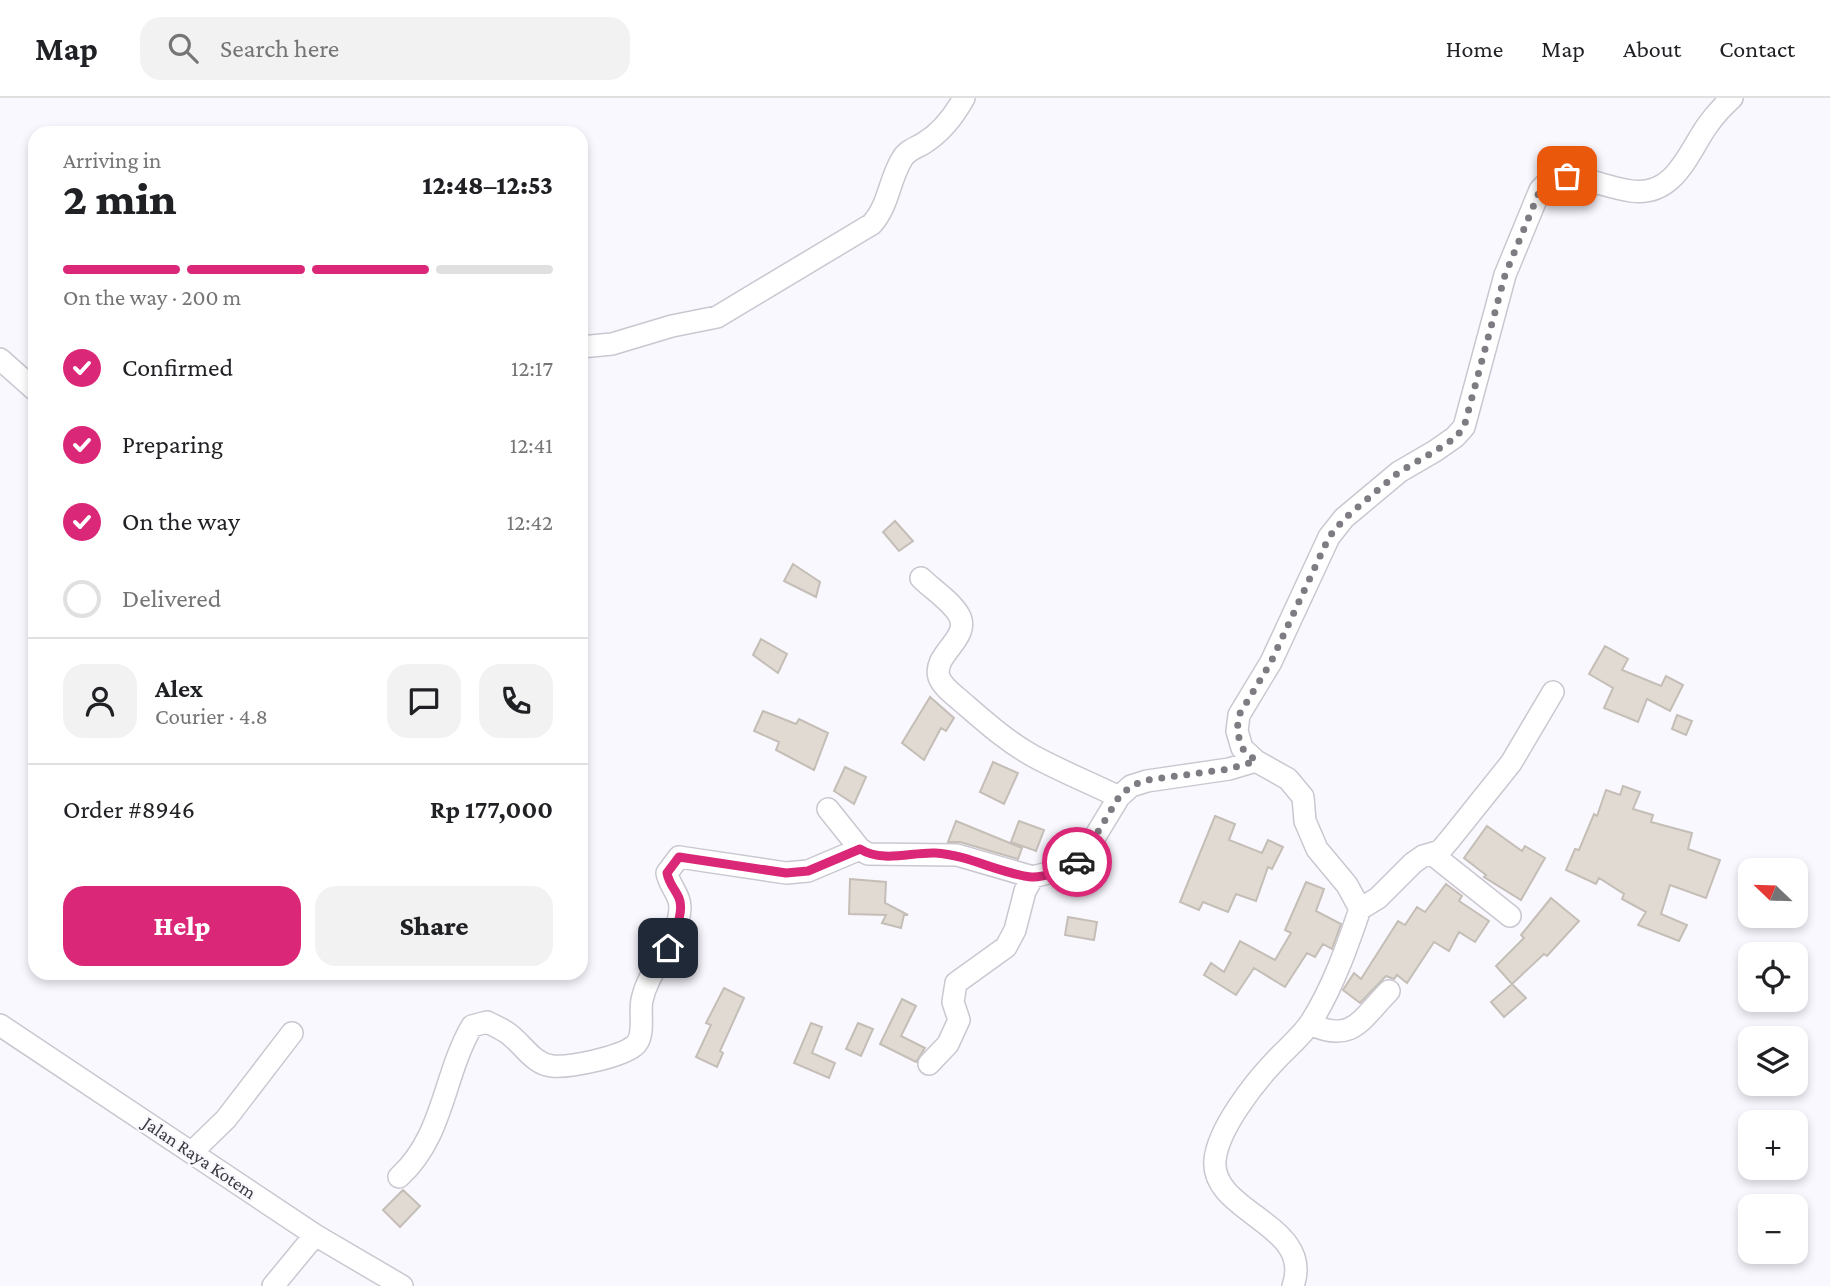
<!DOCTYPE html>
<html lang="en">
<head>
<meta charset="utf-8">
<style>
  :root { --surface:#fff; --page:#f2f2f2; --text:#202124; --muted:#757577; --line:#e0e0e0; --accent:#db2777 }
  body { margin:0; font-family:"Crimson Pro",serif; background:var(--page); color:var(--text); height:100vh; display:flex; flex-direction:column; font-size:26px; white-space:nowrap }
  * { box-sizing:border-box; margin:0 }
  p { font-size:23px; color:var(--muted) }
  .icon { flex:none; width:38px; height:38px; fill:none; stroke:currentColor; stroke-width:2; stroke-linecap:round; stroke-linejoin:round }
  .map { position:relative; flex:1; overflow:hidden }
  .drawer { position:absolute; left:28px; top:28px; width:560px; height:854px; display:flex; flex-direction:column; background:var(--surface); border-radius:21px; box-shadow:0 4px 10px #0003 }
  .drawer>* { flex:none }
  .needle { width:46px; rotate:293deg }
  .tools { position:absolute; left:1738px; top:760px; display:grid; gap:14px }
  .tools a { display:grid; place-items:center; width:70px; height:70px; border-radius:14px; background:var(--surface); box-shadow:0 4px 10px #0003; font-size:35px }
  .pin { position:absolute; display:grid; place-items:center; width:60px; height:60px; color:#fff; margin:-30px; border-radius:14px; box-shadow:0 4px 10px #0006 }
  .courier { position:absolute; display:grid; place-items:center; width:70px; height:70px; margin:-35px; border:5px solid #db2777; border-radius:50%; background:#fff; color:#222; box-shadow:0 2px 9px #0007 }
  .head em { font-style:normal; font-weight:800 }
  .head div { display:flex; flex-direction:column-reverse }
  .head { display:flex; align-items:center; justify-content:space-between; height:119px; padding:0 35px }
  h1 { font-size:46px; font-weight:800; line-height:52px }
  .bar { display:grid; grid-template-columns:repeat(4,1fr); gap:10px 7px; align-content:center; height:84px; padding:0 35px }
  .bar i { height:9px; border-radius:5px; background:var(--line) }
  .bar .current { background:var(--accent) }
  .bar p { grid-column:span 4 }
  .line { display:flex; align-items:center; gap:18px; padding:0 35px; border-top:2px solid var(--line) }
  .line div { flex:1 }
  .round { display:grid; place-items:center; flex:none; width:74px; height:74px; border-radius:21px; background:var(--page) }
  ol { padding:0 35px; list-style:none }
  li { display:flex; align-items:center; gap:21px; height:77px }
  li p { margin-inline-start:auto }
  li .icon { padding:7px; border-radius:50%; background:var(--accent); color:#fff; stroke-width:4 }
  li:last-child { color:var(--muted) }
  li i { width:38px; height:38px; border:4px solid var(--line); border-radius:50% }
  .cta { display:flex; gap:14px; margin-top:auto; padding:14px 35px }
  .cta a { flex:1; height:80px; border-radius:21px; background:var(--accent); color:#fff; font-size:28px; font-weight:800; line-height:80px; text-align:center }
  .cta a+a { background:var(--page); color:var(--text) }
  header { display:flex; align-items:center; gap:42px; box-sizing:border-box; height:98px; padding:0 35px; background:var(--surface); border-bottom:2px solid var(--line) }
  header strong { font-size:33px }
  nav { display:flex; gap:38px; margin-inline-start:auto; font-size:24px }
  .search { width:490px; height:63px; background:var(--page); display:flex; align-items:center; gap:18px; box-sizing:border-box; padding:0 24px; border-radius:21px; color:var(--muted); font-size:26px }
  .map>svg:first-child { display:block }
  .building { fill:#e0dad3; stroke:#c4beb7; stroke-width:2 }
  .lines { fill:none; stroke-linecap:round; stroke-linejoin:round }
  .minor-casing { stroke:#cac7d0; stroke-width:24 }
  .minor { stroke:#fff; stroke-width:21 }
  .done { stroke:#7e7c82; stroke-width:7; stroke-dasharray:0 12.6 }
  .route { stroke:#db2777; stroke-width:9 }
  .labels { text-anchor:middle; stroke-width:5; stroke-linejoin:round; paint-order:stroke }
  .street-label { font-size:19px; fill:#3b3a3e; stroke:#faf8ff }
</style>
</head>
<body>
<header>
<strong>Map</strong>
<div class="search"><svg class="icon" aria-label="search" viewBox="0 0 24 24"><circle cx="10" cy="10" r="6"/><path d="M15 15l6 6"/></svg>Search here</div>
<nav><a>Home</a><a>Map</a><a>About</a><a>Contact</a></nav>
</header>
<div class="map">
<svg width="1830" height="1188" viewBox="0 0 1830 1188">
  <rect width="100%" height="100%" fill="#faf8ff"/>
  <path class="building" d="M895,423L913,443L899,453L883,434Z
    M793,466L820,484L816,499L784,483Z
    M761,541L787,556L778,575L753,557Z
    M1605,548L1628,561L1622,572L1661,588L1666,578L1683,587L1670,613L1647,601L1638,624L1604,610L1613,590L1589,576Z
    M930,599L954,620L946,633L941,630L924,662L902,645Z
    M763,613L796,626L799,621L828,635L814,672L776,652L779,644L754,633Z
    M1677,617L1692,623L1686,637L1672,631Z
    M993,664L1018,675L1004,706L980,694Z
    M845,669L866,679L854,706L834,693Z
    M1623,688L1640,694L1633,711L1653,717L1651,724L1692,735L1688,751L1720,762L1706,800L1670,787L1661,816L1687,827L1679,843L1638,827L1646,814L1622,801L1624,796L1599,780L1596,786L1566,772L1575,751L1579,752L1594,716L1597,718L1606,692L1620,697Z
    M1215,718L1235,726L1229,742L1262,755L1268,742L1283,749L1272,771L1268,769L1256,803L1236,796L1228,814L1203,804L1199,812L1180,804Z
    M956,723L1022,750L1018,761L960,744H948Z
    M1019,723L1044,732L1036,753L1011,744Z
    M1487,728L1522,753L1525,748L1545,760L1521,802L1484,779L1486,777L1464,760Z
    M850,781L886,784L885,805L908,817H904L901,830L882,825L886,817L849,816Z
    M1306,784L1324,791L1316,813L1341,826L1332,851L1323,846L1315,859L1307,855L1285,889L1254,870L1236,897L1204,877L1211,865L1224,874L1240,843L1275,862L1291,835L1285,832Z
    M1446,786L1462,798L1459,803L1489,823L1475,844L1459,834L1449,853L1434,844L1407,885L1397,877L1394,881L1386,878L1360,905L1343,892L1354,875L1361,881L1398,823L1405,827L1417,809L1425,814Z
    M1551,800L1579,823L1547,858L1544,856L1512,886L1496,868L1524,840L1521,837Z
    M1068,819L1097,824L1094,842L1065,837Z
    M1512,886L1526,900L1504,919L1491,904Z
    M724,890L744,900L720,953L723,955L717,969L696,959L711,927L706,925Z
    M902,901L916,908L901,938L925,950L916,964L880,946Z
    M811,925L822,929L812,955L835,965L829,980L794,965Z
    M858,925L873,931L861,958L846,951Z
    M403,1092L420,1108L400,1129L383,1112Z"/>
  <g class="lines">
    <g class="minor-casing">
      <path id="minor" d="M581,249L612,246L672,228L717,219L872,126C889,107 889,82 902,61C907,52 916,50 924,45C942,34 954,18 964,0
        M0,261L35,292
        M921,480C932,491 951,503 959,517C972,540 932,556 939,579C942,588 954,597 961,603C983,622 1006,643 1033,658C1061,673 1090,685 1119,699
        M828,711L860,751L868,756L957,757L1033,779L1070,769L1082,760L1119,699L1131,688L1147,683L1229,671L1256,663
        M1432,756L1510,818
        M1360,811L1378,800L1413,765L1423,758L1440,753L1451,740L1511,665L1553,594
        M1310,926C1353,946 1361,921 1389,893
        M0,927L315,1137L402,1188
        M929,966L948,946L959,922L953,904L956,885L1006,849L1015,832L1025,793L1033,779
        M192,1054L226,1021L292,935
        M399,1079C444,1038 443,978 472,928L487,924C493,927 500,930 506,934C522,944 532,966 552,968C570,970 620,959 634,948C646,939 639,915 642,902C649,869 679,845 680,809C680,797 669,787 667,775L679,759L786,775L808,773L860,751
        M273,1188L315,1137
        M1293,1188C1315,1126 1210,1115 1215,1062C1218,1031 1254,985 1275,963C1287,950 1302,938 1311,924C1333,889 1347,849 1360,811L1347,787L1317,751L1305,723L1303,699L1288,681L1256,663L1242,650L1237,633L1239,617L1271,564L1329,439L1344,420L1399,374L1435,353L1455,339L1464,329L1505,177L1540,92L1552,79C1580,76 1604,89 1631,93C1674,99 1687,57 1707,28C1714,18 1723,8 1732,0"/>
    </g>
    <use href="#minor" class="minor"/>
  </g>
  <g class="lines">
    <path class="done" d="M1077,764L1082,760L1119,699L1131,688L1147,682L1229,671L1256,663L1242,650L1237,633L1239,617L1271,564L1329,439L1344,421L1399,374L1435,353L1455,340L1464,329L1505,177L1540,92L1552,79L1567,78"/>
    <path class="route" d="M668,850C673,837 685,815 679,800C675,791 669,786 667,775L679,759L786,775L808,773L860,751C883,765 911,754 935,755C969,757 998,775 1031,779C1044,780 1067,771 1077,764"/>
  </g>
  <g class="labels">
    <g class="street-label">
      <text transform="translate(200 1059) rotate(34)" y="7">Jalan Raya Kotem</text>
    </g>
  </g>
</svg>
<div class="tools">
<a><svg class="needle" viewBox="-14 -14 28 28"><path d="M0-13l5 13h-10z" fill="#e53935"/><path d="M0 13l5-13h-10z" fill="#757577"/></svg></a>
<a><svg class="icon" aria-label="locate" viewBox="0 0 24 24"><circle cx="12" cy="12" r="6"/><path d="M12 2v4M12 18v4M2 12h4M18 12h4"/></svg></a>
<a><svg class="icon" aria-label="layers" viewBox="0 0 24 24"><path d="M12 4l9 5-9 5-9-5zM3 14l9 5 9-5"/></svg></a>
<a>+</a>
<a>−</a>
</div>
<div class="pin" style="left:1567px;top:78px;background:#ea580c"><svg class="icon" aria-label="bag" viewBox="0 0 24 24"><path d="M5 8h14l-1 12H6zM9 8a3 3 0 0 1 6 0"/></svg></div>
<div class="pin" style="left:668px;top:850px;background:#1f2937"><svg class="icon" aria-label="home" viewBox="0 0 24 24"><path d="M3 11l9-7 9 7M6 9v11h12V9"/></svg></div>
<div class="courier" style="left:1077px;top:764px"><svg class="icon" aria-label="car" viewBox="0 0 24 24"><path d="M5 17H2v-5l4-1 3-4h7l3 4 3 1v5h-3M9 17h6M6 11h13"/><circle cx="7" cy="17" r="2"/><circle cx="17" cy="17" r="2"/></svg></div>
<section class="drawer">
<div class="head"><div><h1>2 min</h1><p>Arriving in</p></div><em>12:48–12:53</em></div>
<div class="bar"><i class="current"></i><i class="current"></i><i class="current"></i><i></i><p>On the way · 200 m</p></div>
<ol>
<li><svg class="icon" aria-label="check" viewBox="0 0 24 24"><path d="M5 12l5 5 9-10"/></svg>Confirmed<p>12:17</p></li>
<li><svg class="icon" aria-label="check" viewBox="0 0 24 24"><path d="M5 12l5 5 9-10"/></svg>Preparing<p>12:41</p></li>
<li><svg class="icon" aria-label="check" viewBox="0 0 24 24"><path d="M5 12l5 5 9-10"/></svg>On the way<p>12:42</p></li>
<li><i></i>Delivered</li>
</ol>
<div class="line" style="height:126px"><a class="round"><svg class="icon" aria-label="person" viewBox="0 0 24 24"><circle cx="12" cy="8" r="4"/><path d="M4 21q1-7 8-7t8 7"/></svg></a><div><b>Alex</b><p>Courier · 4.8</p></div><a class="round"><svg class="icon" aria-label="chat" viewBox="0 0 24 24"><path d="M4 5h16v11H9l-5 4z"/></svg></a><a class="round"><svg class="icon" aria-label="phone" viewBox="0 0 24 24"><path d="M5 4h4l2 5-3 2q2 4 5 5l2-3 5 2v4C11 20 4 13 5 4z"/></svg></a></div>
<div class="line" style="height:91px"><div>Order #8946</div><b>Rp 177,000</b></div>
<div class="cta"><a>Help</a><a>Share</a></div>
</section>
</div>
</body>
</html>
